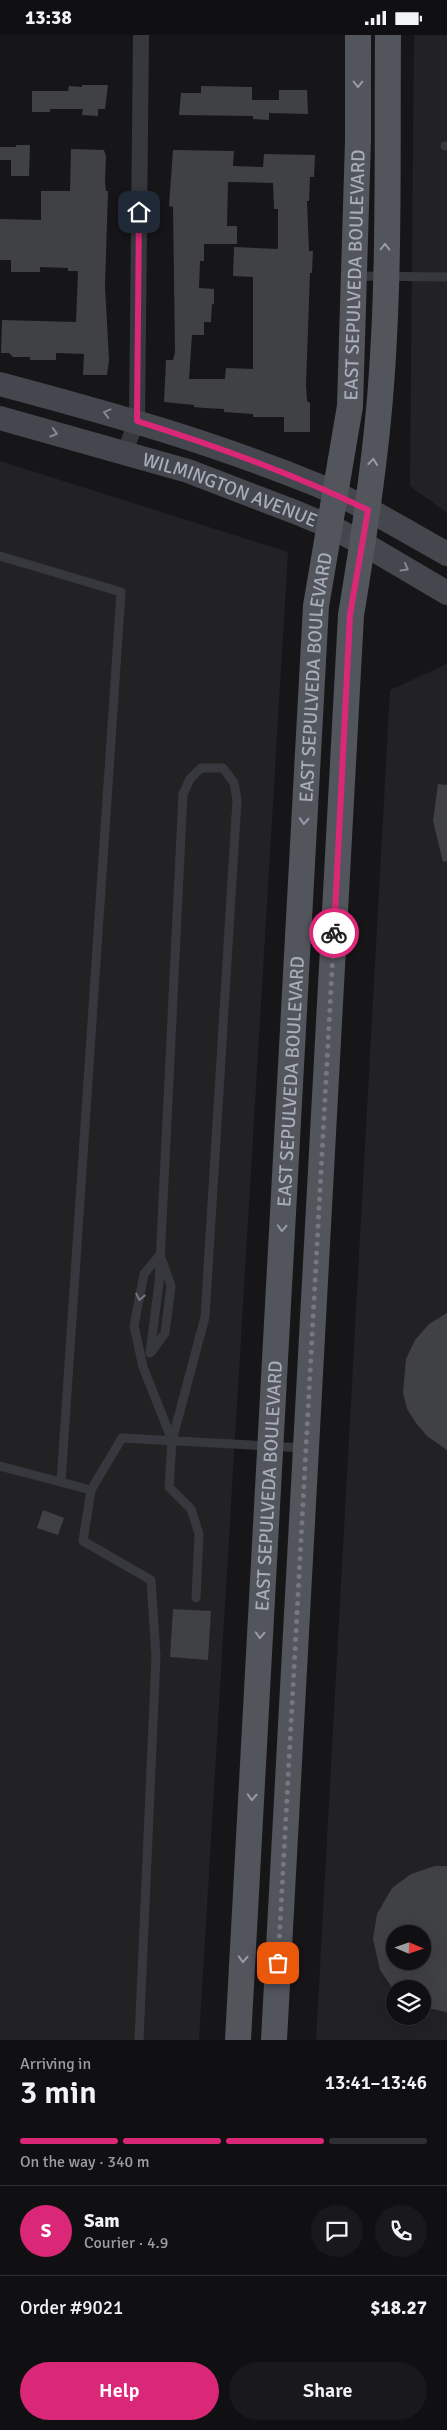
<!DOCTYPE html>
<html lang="en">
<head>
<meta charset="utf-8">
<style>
  :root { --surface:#101012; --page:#19191b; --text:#f1f3f6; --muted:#9c9d9f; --line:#303032; --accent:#db2777 }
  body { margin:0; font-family:Signika,sans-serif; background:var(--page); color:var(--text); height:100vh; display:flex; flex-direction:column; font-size:19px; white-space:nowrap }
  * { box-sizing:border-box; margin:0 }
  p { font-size:16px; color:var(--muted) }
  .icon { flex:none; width:28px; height:28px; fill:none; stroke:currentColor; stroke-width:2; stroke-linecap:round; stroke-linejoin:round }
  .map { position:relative; height:2005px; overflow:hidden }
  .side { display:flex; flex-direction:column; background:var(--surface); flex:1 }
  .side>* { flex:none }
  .needle { width:32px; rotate:92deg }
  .controls { position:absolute; left:386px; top:1890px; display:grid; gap:10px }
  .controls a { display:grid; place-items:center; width:45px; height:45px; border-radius:50%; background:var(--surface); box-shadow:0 5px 20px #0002,0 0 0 1px var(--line); font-size:25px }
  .pin { position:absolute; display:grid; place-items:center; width:42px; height:42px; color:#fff; margin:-21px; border-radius:10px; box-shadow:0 2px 8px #0006 }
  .courier { position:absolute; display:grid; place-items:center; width:50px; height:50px; margin:-25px; border:4px solid #db2777; border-radius:50%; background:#fff; color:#222; box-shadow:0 1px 6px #0007 }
  .head em { font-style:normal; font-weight:600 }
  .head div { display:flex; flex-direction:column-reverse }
  .head { display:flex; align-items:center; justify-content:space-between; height:85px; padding:0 20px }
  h1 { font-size:32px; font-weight:600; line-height:38px }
  .bar { display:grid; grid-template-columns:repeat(4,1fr); gap:8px 5px; align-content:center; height:60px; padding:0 20px }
  .bar i { height:6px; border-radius:4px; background:var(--line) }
  .bar .active { background:var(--accent) }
  .bar p { grid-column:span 4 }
  .line { display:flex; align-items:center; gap:12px; padding:0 20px; border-top:1px solid var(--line) }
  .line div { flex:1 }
  .round { display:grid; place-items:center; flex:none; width:52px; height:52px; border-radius:26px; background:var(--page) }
  .action { display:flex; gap:10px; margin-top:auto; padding:10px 20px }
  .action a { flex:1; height:58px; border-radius:30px; background:var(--accent); color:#fff; font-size:20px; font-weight:600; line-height:58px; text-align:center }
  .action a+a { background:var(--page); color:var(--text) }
  .status { display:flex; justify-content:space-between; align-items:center; height:35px; padding:0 25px; background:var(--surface); direction:ltr }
  .status svg { height:14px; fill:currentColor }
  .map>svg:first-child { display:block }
  .built { fill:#222225; fill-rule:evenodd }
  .building { fill:#404145; fill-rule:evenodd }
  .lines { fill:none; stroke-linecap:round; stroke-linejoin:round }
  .service { stroke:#37383e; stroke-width:9 }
  .minor { stroke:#37383e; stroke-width:16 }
  .secondary { stroke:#45474e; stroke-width:24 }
  .primary { stroke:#53555d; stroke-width:26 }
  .oneway { stroke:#969ba7 }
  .oneway2 { stroke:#858994 }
  .oneway3 { stroke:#757882 }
  .done { stroke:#747881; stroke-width:5; stroke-dasharray:0 9 }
  .route { stroke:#db2777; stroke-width:6 }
  .labels { text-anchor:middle; stroke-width:4; stroke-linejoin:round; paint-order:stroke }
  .street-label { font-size:19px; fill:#a7adb9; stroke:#111113 }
</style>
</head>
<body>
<div class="status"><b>13:38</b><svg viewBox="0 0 49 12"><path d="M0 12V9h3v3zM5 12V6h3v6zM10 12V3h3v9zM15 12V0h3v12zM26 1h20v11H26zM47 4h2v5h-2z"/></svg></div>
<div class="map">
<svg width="447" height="2005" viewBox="0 0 447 2005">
  <rect width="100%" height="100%" fill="#161618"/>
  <path class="built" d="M414,0H447V478L410,451Z
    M0,426L288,517L199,2005H0Z
    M447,629V2005H316L390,655ZM395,1899H422V1926H395ZM395,1954H422V1981H395Z"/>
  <path class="building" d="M82,50H108L105,74H98V81L82,80L83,74H50V77H32V56H68L69,51L82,52Z
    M201,51L252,52V65H279V55H307L308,79L269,78V85L253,84V81L179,80L181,58H201Z
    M16,110H30L29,141H11V125H0V112H16Z
    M71,114L104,115L106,122L105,146L106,156H108L105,251L109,325L107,340H83L84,319L56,318V325H30V322H13L9,318H1L2,285L76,287L78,236H68V233L40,232V237H11V225H0V184L41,185V156H70Z
    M173,115L234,116L233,131L263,132L264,119L315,120L314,142H310L309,166H307L309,216H313L312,238H310L306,350L307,366L310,368V397H284V382H253V379L224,377V374L204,373L194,372V370L164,367L166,325H173L175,317L173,172L169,171ZM228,147L273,148L274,174H278V214L234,212L233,241L253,242V334L226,333L225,344H189L192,300H204V287H211L212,269H214V254L199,253L200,226H204V209H237V191H227Z
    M438,749L447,750V826L443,827L433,786Z
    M447,1278V1415L427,1401L416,1388L407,1374L403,1358L406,1324L415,1305L429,1289Z
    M43,1475L64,1483L58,1500L37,1493Z
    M173,1574L211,1576L208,1625L170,1622Z
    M435,1831H447V1977L422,1972V1954H393L380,1935L373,1904L377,1879L392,1853L411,1839ZM395,1899H422V1926H395Z"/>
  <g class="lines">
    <path class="service" d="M445,111H447
      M357,241L447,242
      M0,521L121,557L61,1447
      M160,1220L144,1239L134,1291L143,1332L172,1405
      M152,1316L165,1298L171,1251L162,1225
      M150,1318L159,1248L183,759L190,744L201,733H223L234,748L237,765L205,1282L172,1406L169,1452L191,1474L199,1499L196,1563
      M0,1431L91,1455L122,1403L304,1413
      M91,1455L83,1506L151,1545L156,1621L139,2005"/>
    <path class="minor" d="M124,418L137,386L141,0"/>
    <g class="secondary">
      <path d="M0,349C109,378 212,407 317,450C362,469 404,495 447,519"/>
      <path id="s1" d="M0,383L188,436L295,477L331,492L364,509L447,558"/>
    </g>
    <g class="primary">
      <path id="s2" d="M238,2005L316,571L350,371L358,105V0"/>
      <path d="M274,2005L351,580C363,508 374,436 380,363C390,244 387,120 388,0"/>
    </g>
  </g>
  <defs><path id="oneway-chevron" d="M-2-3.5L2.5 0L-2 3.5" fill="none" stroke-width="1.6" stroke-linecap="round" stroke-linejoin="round" transform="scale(1.25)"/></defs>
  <g class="oneway">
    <use href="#oneway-chevron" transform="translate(358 49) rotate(90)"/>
    <use href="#oneway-chevron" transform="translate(385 212) rotate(-89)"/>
    <use href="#oneway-chevron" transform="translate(373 427) rotate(-84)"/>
    <use href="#oneway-chevron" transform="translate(304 786) rotate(93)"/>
    <use href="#oneway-chevron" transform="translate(282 1193) rotate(93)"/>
    <use href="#oneway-chevron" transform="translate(260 1600) rotate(93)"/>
    <use href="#oneway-chevron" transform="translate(252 1762) rotate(93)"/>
    <use href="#oneway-chevron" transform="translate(243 1924) rotate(93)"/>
  </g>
  <g class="oneway2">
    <use href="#oneway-chevron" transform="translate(107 378) rotate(-165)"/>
    <use href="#oneway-chevron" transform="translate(54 398) rotate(16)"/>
    <use href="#oneway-chevron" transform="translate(405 533) rotate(30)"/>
  </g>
  <use class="oneway3" href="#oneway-chevron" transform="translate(140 1262) rotate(102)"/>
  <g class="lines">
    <path class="done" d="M278,1928L334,898"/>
    <path class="route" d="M139,177L137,386C216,411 294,439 368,475L350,580L334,898"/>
  </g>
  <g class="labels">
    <g class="street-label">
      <text dy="7" stroke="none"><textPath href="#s2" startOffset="1770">EAST SEPULVEDA BOULEVARD</textPath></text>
      <text dy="7" stroke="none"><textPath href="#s1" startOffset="241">WILMINGTON AVENUE</textPath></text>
      <text dy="7" stroke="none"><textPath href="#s2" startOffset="1365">EAST SEPULVEDA BOULEVARD</textPath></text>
      <text dy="7" stroke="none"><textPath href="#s2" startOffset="960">EAST SEPULVEDA BOULEVARD</textPath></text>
      <text dy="7" stroke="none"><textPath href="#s2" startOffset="555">EAST SEPULVEDA BOULEVARD</textPath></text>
    </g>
  </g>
</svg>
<div class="controls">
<a><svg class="needle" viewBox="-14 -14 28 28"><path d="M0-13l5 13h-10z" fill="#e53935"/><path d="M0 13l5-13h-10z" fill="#9c9d9f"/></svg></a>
<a><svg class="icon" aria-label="layers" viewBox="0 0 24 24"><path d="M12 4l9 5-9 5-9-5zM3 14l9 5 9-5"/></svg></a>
</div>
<div class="pin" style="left:278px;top:1928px;background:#ea580c"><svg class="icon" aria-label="bag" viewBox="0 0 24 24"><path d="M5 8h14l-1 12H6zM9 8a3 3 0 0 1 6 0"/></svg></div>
<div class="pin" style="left:139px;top:177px;background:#1f2937"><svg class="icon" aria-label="home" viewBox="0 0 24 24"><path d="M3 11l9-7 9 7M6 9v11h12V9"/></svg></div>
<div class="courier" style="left:334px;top:898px"><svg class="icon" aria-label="bike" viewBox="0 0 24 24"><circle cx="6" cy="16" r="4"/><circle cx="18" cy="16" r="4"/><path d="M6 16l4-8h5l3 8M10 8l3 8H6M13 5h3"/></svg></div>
</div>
<section class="side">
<div class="head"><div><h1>3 min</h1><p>Arriving in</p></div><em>13:41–13:46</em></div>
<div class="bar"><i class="active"></i><i class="active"></i><i class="active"></i><i></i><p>On the way · 340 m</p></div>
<div class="line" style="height:90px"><b class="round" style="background:var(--accent);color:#fff">S</b><div><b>Sam</b><p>Courier · 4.9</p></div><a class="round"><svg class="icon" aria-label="chat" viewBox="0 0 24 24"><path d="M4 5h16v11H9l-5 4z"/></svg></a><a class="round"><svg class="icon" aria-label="phone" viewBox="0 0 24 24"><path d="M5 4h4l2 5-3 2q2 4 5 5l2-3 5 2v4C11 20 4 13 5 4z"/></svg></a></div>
<div class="line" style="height:65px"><div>Order #9021</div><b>$18.27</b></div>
<div class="action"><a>Help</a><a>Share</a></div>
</section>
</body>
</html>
